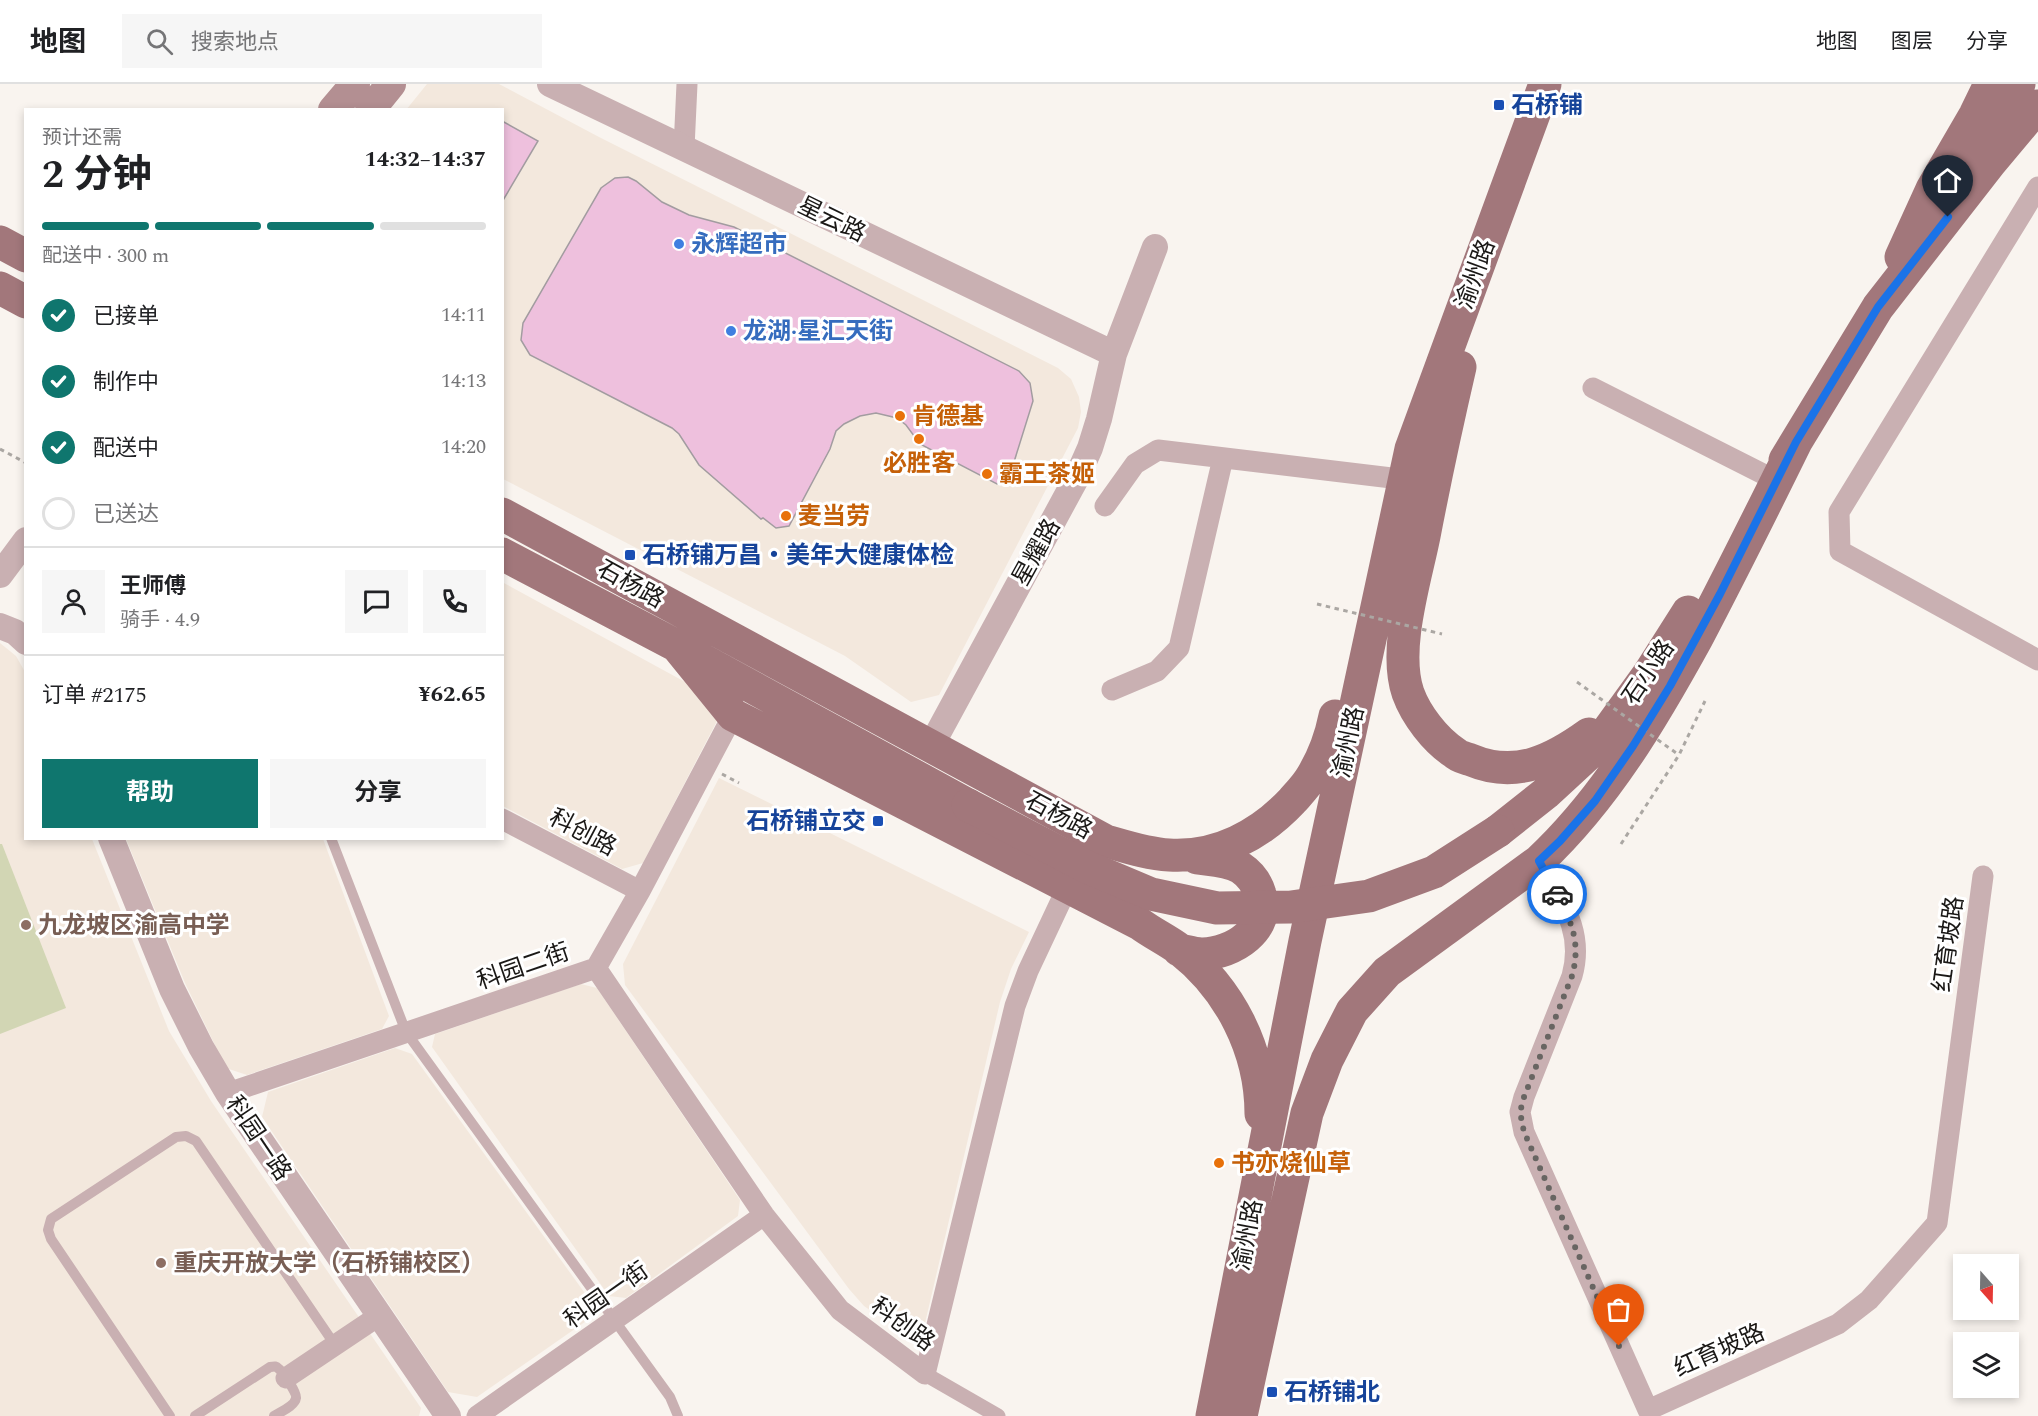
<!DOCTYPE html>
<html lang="zh">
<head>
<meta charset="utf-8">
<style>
  :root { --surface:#fff; --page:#f6f6f6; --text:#202124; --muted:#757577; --line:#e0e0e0; --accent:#0f766e }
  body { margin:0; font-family:Spectral,"Noto Sans SC",serif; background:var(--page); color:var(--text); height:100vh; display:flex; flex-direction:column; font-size:22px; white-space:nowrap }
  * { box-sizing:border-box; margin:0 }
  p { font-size:20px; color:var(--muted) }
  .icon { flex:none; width:33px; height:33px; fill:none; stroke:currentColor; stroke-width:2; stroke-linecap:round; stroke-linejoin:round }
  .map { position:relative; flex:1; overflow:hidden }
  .panel { position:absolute; left:24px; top:24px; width:480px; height:732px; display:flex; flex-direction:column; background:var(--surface); border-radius:0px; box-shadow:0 3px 9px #0003 }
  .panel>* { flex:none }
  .needle { width:39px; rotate:160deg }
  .fabs { position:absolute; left:1953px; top:1170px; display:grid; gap:12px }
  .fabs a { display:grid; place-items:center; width:66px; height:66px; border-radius:0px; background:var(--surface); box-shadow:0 3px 9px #0003; font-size:30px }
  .pin { position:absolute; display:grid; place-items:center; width:51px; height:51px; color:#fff; margin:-62px -26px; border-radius:50% 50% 50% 0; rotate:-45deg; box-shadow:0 0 6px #0007 }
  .pin .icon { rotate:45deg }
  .courier { position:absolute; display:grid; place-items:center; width:60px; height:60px; margin:-30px; border:4px solid #1a73e8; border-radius:50%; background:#fff; color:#222; box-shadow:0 2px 8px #0007 }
  .overview em { font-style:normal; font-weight:700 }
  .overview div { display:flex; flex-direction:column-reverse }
  .overview { display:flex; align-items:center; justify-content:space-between; height:102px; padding:0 18px }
  h1 { font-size:39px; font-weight:700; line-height:45px }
  .bar { display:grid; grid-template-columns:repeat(4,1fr); gap:9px 6px; align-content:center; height:72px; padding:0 18px }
  .bar i { height:8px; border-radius:4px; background:var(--line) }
  .bar .on { background:var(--accent) }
  .bar p { grid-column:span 4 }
  .line { display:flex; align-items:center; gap:15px; padding:0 18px; border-top:2px solid var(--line) }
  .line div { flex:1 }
  .round { display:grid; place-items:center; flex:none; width:63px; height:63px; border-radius:0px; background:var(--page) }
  ol { padding:0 18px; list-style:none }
  li { display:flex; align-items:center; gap:18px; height:66px }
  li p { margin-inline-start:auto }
  li .icon { padding:6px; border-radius:50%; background:var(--accent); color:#fff; stroke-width:4 }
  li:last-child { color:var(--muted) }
  li i { width:33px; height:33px; border:3px solid var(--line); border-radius:50% }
  .cta { display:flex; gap:12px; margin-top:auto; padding:12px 18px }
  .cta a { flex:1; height:69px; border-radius:0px; background:var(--accent); color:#fff; font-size:24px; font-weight:700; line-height:69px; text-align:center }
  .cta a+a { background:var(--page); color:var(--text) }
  header { display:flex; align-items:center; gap:36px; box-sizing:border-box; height:84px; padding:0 30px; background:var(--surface); border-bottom:2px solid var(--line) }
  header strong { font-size:28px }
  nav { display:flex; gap:33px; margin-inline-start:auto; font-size:21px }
  .search { width:420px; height:54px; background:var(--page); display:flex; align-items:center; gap:15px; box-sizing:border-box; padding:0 21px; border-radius:0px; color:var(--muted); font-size:22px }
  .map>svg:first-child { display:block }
  .built { fill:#f3e8dd }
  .green { fill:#d2d6b4 }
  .building { fill:#eec0dd; stroke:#a29ca0; stroke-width:1.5 }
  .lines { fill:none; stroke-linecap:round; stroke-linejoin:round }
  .path { stroke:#aba7a3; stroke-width:3; stroke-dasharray:4.5 4.5; stroke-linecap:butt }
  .service { stroke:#c9b0b2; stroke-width:10 }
  .pedestrian { stroke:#c9b0b2; stroke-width:15 }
  .minor { stroke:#c9b0b2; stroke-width:21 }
  .tertiary { stroke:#c9b0b2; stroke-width:26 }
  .secondary { stroke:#b38f92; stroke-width:30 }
  .primary { stroke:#a2777b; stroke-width:33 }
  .path-bridge { stroke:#aba7a3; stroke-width:3; stroke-dasharray:4.5 4.5; stroke-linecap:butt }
  .primary-bridge { stroke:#a2777b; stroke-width:33 }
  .done { stroke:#686562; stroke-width:6; stroke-dasharray:0 10.8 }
  .route { stroke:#1a73e8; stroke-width:8 }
  .transit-dot { fill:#1a4fb4; stroke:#fff; stroke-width:2 }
  .shop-dot { fill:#3f7fe0; stroke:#fff; stroke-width:2 }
  .food-dot { fill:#e8710a; stroke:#fff; stroke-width:2 }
  .education-dot { fill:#8d6e63; stroke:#fff; stroke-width:2 }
  .labels { text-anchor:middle; stroke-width:6; stroke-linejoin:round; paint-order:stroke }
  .transit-label { font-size:24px; font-weight:bold; fill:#164399; stroke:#fff; text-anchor:start }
  .street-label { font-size:24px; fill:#1a1816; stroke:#fff }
  .shop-label { font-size:24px; font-weight:bold; fill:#366cbe; stroke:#fff; text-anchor:start }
  .food-label { font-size:24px; font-weight:bold; fill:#c56008; stroke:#fff; text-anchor:start }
  .education-label { font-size:24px; font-weight:bold; fill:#785e54; stroke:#fff; text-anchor:start }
</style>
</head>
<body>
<header>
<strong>地图</strong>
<div class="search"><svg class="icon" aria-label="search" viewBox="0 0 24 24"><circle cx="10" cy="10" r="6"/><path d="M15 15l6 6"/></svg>搜索地点</div>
<nav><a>地图</a><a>图层</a><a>分享</a></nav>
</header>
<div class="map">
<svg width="2038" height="1332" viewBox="0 0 2038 1332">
  <rect width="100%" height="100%" fill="#f9f4ef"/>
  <path class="built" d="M427,0H499L599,53L1058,284L1071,295L1079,313L1081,328L1078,344L939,611L911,618L845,572L503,395L502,26H406Z
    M502,498L687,599L717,637L643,779L622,785L503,722Z
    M0,559L16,572L25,588L26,754L92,755L169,947L211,1017L421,1324L419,1332H0Z
    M719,694L1029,848L1011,885L1000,918L922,1252L886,1237L864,1222L849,1205L625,901L623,880Z
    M126,755H323L389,932L382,945L247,991L226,984L185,899Z
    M581,900L597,904L740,1116L738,1132L626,1214L609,1212L432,963L435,950Z
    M395,964L412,970L592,1219V1233L477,1313L448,1308L262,1033L268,1008Z"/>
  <path class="green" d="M0,760H2L66,924L0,950Z"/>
  <path class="building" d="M502,37L538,57L502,118Z
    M628,93L636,97L662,118L689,131L734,143L1019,287L1030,299L1033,317L1009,394L997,400L920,360L906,341L897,334L876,329L860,332L844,340L836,347L830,365L789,442L776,444L763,434L761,435L699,381L679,350L672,344L530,271L521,256L523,239L601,104L615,94Z"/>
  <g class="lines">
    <path class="path" d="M0,365L26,379
      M722,690L739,699
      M1621,760L1679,671L1705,617"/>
    <path class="service" d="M331,754L406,948L670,1313L678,1332
      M170,1332L51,1155L48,1146L51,1135L176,1053L186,1052L196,1057L335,1261
      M195,1332L270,1283C275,1282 276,1282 279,1285C283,1288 297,1309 296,1314C295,1322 280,1328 274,1332"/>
    <path class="pedestrian" d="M925,1290L998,1332"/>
    <path class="minor" d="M684,64L687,0
      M2038,103L1839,428L1840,467L2038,576
      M1593,304L1773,395
      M1105,422L1135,380L1158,366L1400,395
      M1112,606L1157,587L1179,564L1223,374
      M502,735L640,807
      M1539,777C1560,816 1585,846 1572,892L1524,1013L1520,1028L1524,1048L1648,1326L1838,1240L1869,1216L1937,1139L1983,792
      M596,884L764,1131L840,1226L925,1290L1015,922L1028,887L1067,804
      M228,1009L596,884L640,807L733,631
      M286,1294L380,1231
      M477,1332L764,1131"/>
    <path class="tertiary" d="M550,0L1114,270
      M0,491L26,456
      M0,542L15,548L26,558
      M931,662L1078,391L1090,364L1099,335L1114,270L1155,163
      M111,754L172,905L201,963L228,1009L448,1332"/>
    <path class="secondary" d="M333,26L355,0
      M370,26L391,0"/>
    <path class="primary" d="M1974,72L2019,0
      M0,158L26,172
      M1901,173L1932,105L1975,31L1990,0
      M0,204L26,218
      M1460,283C1447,339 1435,395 1424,452C1415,497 1393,565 1408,609C1416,631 1435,656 1455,669C1459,673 1466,674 1471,676C1516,695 1553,676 1589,650
      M1785,376L1878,223L1990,79L2038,22
      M502,430L1106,757C1127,763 1148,770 1169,771C1217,774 1260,751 1292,717C1299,709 1307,701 1312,692C1323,674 1331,652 1335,632
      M502,470L677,562L968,721
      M677,562L733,631L1140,840C1152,849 1167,856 1179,865C1230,905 1261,966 1261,1030
      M1498,747L1546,709L1596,663L1648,591L1688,528
      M1179,866C1186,867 1194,870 1202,870C1232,870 1272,845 1260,810C1257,800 1250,790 1241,784C1228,776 1212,776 1197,774
      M1212,1332L1305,857L1411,365L1545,0
      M1241,1332L1307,1029L1327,976L1352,927L1387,888L1539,777C1606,714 1653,634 1697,554C1731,489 1764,423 1796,358"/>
    <path class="path-bridge" d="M1317,520L1442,550
      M1577,598L1679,671"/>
    <path class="primary-bridge" d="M968,721L1087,783L1151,810L1217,824L1291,823L1369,812L1434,788L1498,747"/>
  </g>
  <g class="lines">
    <path class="done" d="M1557,810C1572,839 1581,859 1572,892L1524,1013L1520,1028L1524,1048L1619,1262"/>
    <path class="route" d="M1557,810L1539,777L1560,757L1595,717L1633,662L1670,602L1720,510L1796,358L1878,223L1948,133"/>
  </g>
  <g class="transit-dot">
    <rect x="1493" y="15" width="12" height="12" rx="3"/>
    <rect x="624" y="465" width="12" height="12" rx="3"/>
    <rect x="872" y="731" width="12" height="12" rx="3"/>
    <rect x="1266" y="1302" width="12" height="12" rx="3"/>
  </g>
  <g class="shop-dot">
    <circle cx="679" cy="160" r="6"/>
    <circle cx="731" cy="247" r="6"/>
  </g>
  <g class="food-dot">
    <circle cx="900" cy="332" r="6"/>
    <circle cx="919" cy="355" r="6"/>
    <circle cx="987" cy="390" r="6"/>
    <circle cx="786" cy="432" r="6"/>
    <circle cx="1219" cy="1079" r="6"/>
  </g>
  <g class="education-dot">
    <circle cx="26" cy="841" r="6"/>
    <circle cx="161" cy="1179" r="6"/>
  </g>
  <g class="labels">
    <g class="transit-label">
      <text x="1511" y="29">石桥铺</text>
      <text x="642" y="479">石桥铺万昌‧美年大健康体检</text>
      <text x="866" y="745" text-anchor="end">石桥铺立交</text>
      <text x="1284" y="1316">石桥铺北</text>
    </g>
    <g class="street-label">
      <text transform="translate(832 135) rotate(26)" y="8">星云路</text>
      <text transform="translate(1475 190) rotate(-70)" y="8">渝州路</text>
      <text transform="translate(1036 468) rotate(-61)" y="8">星耀路</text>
      <text transform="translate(631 500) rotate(29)" y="8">石杨路</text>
      <text transform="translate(1648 588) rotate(-56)" y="8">石小路</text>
      <text transform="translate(1348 658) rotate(-78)" y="8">渝州路</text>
      <text transform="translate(1059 731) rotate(28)" y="8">石杨路</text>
      <text transform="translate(583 748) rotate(28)" y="8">科创路</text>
      <text transform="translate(1948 860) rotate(-82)" y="8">红育坡路</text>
      <text transform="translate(523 882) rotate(-19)" y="8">科园二街</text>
      <text transform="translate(259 1054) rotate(56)" y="8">科园一路</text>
      <text transform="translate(1247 1151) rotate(-79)" y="8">渝州路</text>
      <text transform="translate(606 1211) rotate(-35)" y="8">科园一街</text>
      <text transform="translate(903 1240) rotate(36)" y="8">科创路</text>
      <text transform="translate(1719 1266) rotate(-24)" y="8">红育坡路</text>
    </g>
    <g class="shop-label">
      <text x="691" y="168">永辉超市</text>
      <text x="743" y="255">龙湖·星汇天街</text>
    </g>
    <g class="food-label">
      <text x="912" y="340">肯德基</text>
      <text x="919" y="387" text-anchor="middle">必胜客</text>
      <text x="999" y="398">霸王茶姬</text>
      <text x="798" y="440">麦当劳</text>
      <text x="1231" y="1087">书亦烧仙草</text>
    </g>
    <g class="education-label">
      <text x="38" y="849">九龙坡区渝高中学</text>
      <text x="173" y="1187">重庆开放大学（石桥铺校区）</text>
    </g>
  </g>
</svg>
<div class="fabs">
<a><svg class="needle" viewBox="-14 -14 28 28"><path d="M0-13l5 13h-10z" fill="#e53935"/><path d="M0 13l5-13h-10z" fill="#757577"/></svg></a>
<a><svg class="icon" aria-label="layers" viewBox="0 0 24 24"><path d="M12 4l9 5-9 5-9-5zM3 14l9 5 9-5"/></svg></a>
</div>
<div class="pin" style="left:1619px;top:1262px;background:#ea580c"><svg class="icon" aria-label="bag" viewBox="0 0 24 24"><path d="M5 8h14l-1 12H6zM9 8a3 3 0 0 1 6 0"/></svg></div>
<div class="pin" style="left:1948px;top:133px;background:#1f2937"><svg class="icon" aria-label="home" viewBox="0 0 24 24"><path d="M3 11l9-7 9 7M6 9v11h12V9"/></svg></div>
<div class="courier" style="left:1557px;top:810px"><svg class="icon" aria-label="car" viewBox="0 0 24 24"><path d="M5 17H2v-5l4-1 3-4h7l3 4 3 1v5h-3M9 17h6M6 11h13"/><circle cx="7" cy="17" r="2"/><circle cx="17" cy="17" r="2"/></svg></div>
<section class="panel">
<div class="overview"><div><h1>2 分钟</h1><p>预计还需</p></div><em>14:32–14:37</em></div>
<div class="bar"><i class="on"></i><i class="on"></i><i class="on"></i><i></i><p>配送中 · 300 m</p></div>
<ol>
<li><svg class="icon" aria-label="check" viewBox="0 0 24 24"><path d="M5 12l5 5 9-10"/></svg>已接单<p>14:11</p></li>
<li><svg class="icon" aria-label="check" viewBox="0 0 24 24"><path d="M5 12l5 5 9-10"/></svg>制作中<p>14:13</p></li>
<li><svg class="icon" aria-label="check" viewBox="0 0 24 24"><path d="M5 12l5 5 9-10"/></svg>配送中<p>14:20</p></li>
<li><i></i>已送达</li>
</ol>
<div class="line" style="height:108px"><a class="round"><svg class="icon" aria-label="person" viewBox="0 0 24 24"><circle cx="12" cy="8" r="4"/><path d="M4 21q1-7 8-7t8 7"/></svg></a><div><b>王师傅</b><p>骑手 · 4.9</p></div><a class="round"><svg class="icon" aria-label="chat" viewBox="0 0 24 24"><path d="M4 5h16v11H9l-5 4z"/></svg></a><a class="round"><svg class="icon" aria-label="phone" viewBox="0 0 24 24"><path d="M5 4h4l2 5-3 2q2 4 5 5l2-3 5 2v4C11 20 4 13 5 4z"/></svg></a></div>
<div class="line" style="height:78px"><div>订单 #2175</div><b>¥62.65</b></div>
<div class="cta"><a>帮助</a><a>分享</a></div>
</section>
</div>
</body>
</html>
